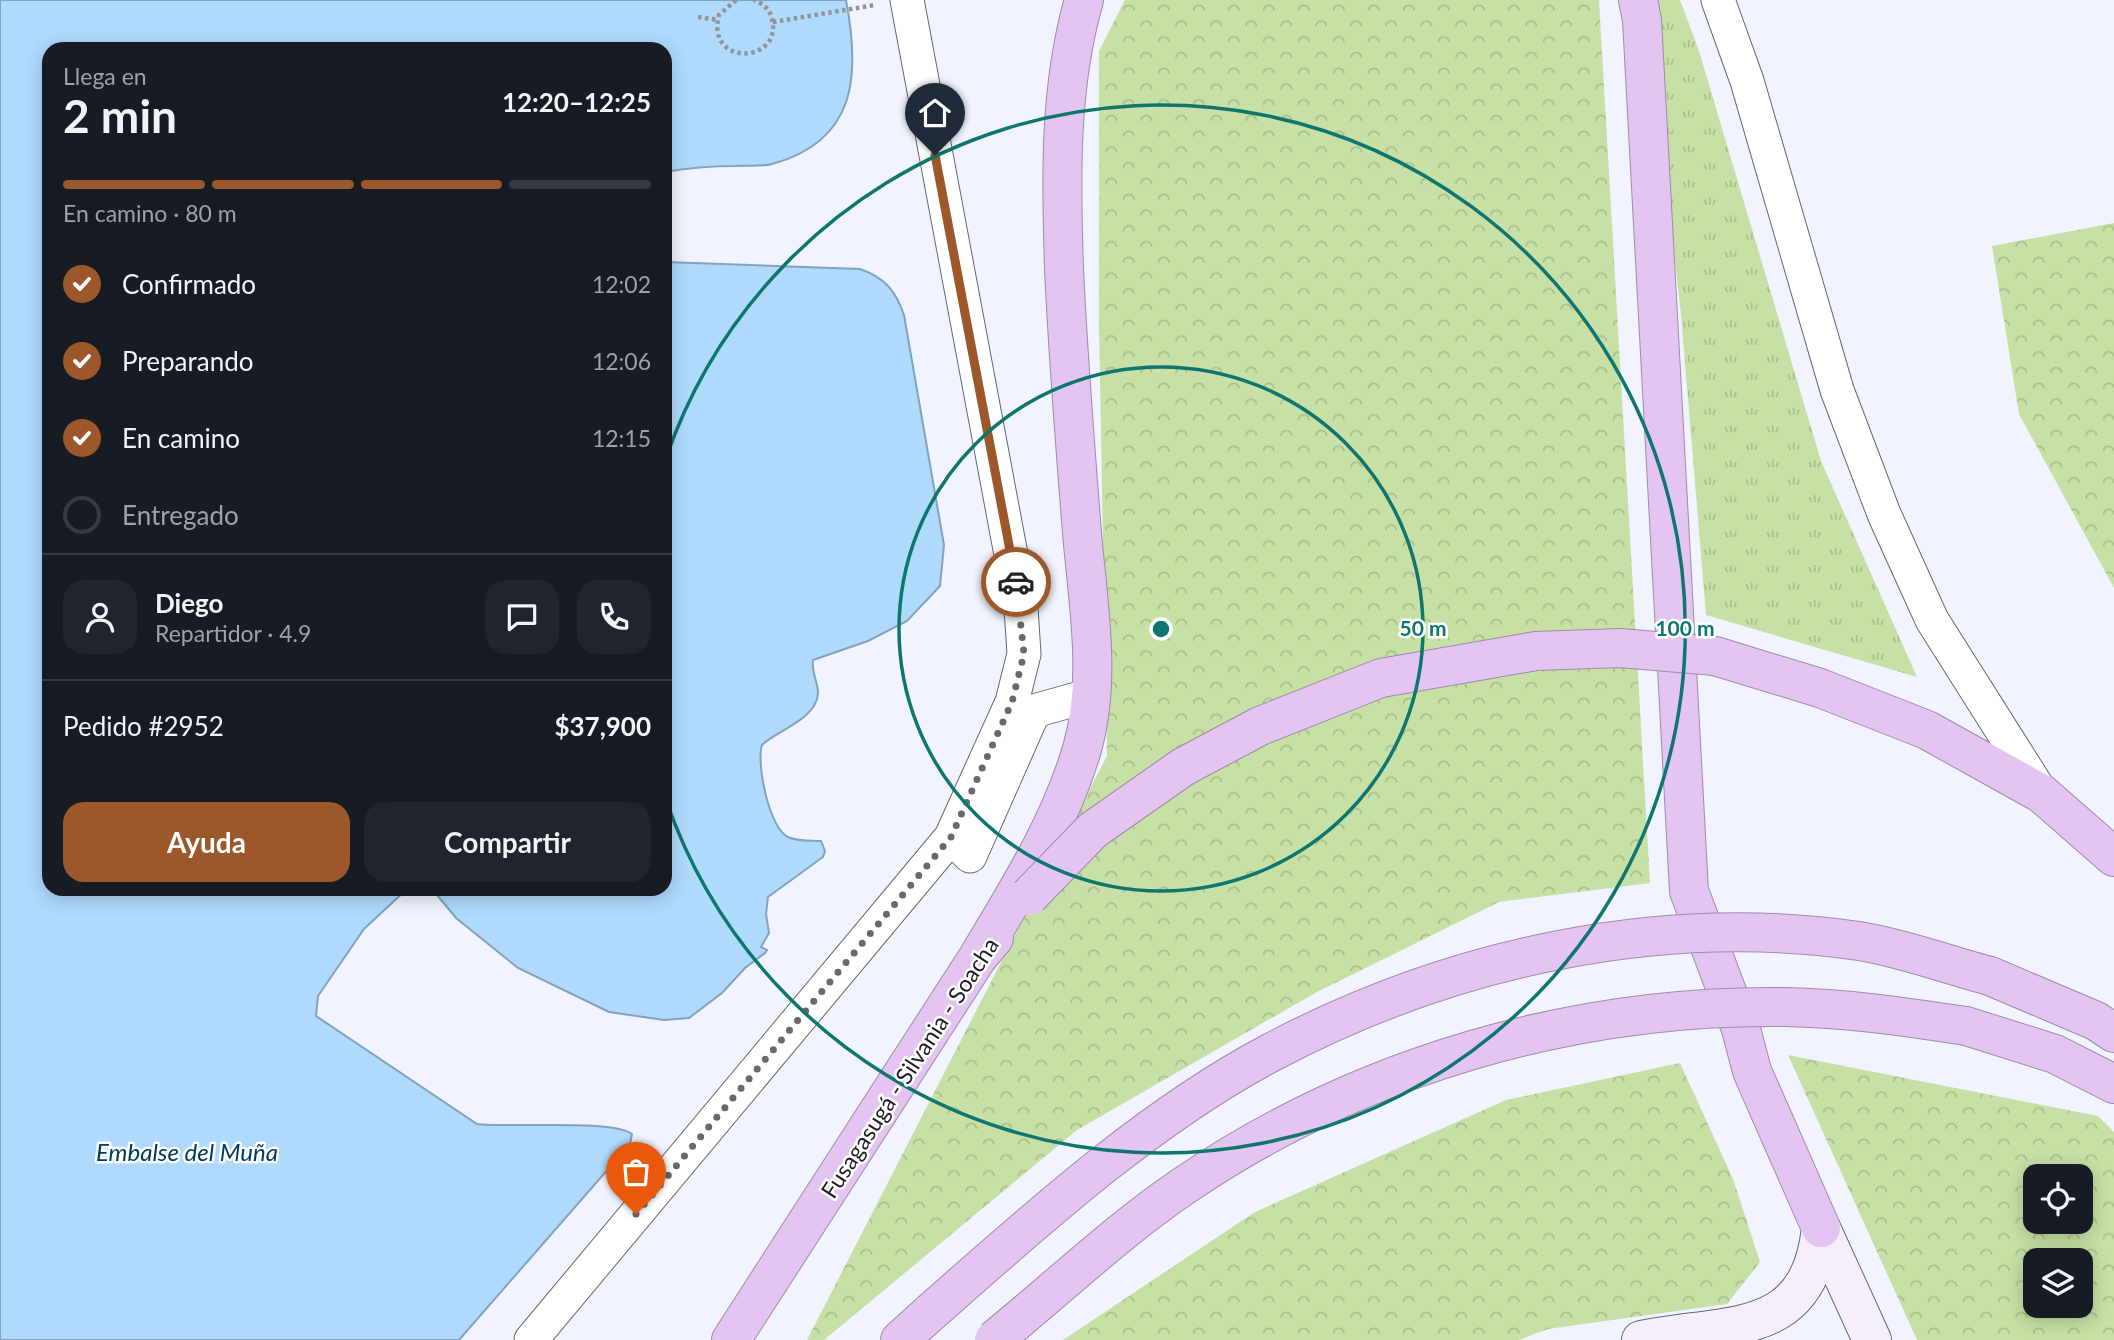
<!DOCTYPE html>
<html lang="es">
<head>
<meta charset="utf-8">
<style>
  :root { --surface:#171b24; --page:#20242c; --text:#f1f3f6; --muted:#9ea1a6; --line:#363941; --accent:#9c572a }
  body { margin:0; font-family:Lato,sans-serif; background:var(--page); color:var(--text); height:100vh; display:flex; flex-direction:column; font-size:26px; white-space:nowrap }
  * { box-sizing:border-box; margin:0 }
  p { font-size:23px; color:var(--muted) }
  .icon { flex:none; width:38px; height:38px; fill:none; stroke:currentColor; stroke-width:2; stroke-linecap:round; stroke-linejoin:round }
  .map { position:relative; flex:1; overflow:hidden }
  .side { position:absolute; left:42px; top:42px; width:630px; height:854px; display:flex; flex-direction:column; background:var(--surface); border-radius:21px; box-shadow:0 4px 18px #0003 }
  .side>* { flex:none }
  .buttons { position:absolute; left:2023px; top:1164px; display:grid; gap:14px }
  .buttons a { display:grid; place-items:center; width:70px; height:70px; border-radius:14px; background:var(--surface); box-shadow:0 4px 18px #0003; font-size:35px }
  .pin { position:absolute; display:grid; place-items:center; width:60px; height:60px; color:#fff; margin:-72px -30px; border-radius:50% 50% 50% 0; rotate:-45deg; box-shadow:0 0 7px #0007 }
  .pin .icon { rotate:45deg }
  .courier { position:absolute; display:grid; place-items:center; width:70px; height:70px; margin:-35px; border:5px solid #9c572a; border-radius:50%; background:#fff; color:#222; box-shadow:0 2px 9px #0007 }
  .headline em { font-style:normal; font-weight:700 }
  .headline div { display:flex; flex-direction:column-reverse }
  .headline { display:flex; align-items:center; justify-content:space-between; height:119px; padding:0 21px }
  h1 { font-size:46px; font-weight:700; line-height:52px }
  .bar { display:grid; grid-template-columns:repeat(4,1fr); gap:10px 7px; align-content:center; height:84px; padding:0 21px }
  .bar i { height:9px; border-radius:5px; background:var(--line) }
  .bar .on { background:var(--accent) }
  .bar p { grid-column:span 4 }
  .line { display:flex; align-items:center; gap:18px; padding:0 21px; border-top:2px solid var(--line) }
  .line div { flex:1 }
  .round { display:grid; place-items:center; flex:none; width:74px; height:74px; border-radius:21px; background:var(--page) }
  ol { padding:0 21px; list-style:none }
  li { display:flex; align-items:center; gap:21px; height:77px }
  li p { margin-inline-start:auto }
  li .icon { padding:7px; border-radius:50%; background:var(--accent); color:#fff; stroke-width:4 }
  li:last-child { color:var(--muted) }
  li i { width:38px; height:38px; border:4px solid var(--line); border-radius:50% }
  .button { display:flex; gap:14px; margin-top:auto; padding:14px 21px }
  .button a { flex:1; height:80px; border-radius:21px; background:var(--accent); color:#fff; font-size:28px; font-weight:700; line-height:80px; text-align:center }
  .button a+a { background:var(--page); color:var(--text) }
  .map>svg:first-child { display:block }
  .grass { fill:url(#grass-tufts) }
  .forest { fill:url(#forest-crowns); fill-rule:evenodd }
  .water { fill:#afdafd; stroke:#83a2bb; stroke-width:2 }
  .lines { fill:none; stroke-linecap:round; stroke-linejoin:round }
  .street-casing { stroke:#666871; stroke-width:35 }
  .secondary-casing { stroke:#666871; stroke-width:40 }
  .highway-casing { stroke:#9e8ba8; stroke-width:40 }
  .path { stroke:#92949b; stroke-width:4.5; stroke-dasharray:3.5 3.5; stroke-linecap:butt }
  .street { stroke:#fff; stroke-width:33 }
  .secondary { stroke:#f7eefb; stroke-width:38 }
  .highway { stroke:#e4c5f1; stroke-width:38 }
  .highway-bridge-casing { stroke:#9e8ba8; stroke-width:40; stroke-linecap:butt }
  .highway-bridge { stroke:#e4c5f1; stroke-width:38 }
  .done { stroke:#67696e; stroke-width:7; stroke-dasharray:0 12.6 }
  .route { stroke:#9c572a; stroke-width:9 }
  .ring { fill:none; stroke:#0f766e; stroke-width:3.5 }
  .labels { text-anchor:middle; stroke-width:5; stroke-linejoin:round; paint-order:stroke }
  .street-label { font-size:23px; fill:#1d1e21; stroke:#fff }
  .water-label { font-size:24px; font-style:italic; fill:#003c60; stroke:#fff }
  .centre { fill:#0f766e; stroke:#fff; stroke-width:3.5 }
  .ring-label { font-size:21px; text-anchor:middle; font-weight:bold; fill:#0f766e; stroke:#fff; stroke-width:5; stroke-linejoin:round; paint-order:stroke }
</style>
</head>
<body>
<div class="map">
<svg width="2114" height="1340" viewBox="0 0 2114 1340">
  <defs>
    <pattern id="grass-tufts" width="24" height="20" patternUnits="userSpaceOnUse" patternTransform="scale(1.75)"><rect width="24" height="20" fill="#c7e0a5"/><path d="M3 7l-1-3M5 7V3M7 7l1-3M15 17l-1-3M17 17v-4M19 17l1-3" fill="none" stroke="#aac08e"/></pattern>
    <pattern id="forest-crowns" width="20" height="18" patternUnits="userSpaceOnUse" patternTransform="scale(1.75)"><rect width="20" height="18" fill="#c7e0a5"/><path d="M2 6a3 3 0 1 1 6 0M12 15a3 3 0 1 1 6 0" fill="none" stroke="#aac08e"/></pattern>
  </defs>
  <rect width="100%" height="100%" fill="#f1f4fe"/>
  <path class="grass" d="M1658,0H1680L1699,51L1821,461L1917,677L1706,615L1681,315L1655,75Z"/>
  <path class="forest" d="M1125,0H1599L1650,883L1499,902L1317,992L1077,1130L824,1340H807L1107,756L1099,326V51Z
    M2114,223V588L2019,414L1992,246Z
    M1788,1055L2098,1116L2114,1132V1340H1917ZM2081,1176V1222H2035V1176ZM2081,1260V1306H2035V1260Z
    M1680,1063L1733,1179L1760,1262L1727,1304L1548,1329L1518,1340H1063L1255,1212L1506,1100Z"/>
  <path class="water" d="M0,0H846C860,73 858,141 772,164C761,167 746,165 735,166C711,166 688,168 665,172V49H49V889H407L364,929L318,996L316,1016L477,1124C510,1128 613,1119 632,1134L630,1144L459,1340H0Z
    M665,262L860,269C884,277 896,291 904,315L944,545L940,586L907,621L868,641L813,660C811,673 818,681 818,693C817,719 778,730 762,745C756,763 769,828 788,837C798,842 811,840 821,841L825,851L823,857L768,897L766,914L769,933L761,947L767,950L765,953L745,968L722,993L689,1018L664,1020L609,1012L518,968L456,918L432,889H665Z"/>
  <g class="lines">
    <g class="street-casing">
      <path id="street" d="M907,0L1021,608L1024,654L1012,702L951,837L970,856L1034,711L1091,695
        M1718,0L1747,81L1837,390L1884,514L1932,620L2042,794
        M531,1340L951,837"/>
    </g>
    <g class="secondary-casing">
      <path id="secondary" d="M1821,1228L1872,1340
        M1641,1340C1728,1322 1809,1340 1821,1228"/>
    </g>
    <g class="highway-casing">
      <path id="highway" d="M1638,0L1642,20L1689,891L1741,1029L1752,1071L1821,1228
        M1715,656L1820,688L1927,730L2042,794L2114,857
        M978,957C1018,890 1060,824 1082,749C1102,678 1088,604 1082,533C1075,444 1068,357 1064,268C1061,178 1059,87 1084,0
        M1990,976L2096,1021L2114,1033
        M1966,1026L2055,1054L2114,1084
        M731,1340L978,957L994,938
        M900,1340L931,1312"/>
    </g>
    <path class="path" d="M736,0L719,15C705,67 783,64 772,19C770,9 763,4 754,0
      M698,17L718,20
      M773,22L875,5"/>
    <use href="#street" class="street"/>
    <use href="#secondary" class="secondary"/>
    <use href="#highway" class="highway"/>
    <g class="highway-bridge-casing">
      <path id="highway-bridge" d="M1029,896L1093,830L1183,767L1260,726L1381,678L1536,651L1620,648L1715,656
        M931,1312C1034,1221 1150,1116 1272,1052C1450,958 1659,912 1859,941C1903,948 1948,965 1990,976
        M994,1340C1058,1288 1117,1231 1185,1185C1360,1066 1574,1004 1785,1007C1846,1008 1906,1017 1966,1026"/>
    </g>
    <use href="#highway-bridge" class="highway-bridge"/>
  </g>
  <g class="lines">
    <path class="done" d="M636,1214L951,837L1012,702L1024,654L1016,582"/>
    <path class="route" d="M935,155L1016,582"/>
  </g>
  <g class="ring">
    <circle cx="1161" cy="629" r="262"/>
    <path d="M666 458A524 524 0 1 1 666 800"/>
  </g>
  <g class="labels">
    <g class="street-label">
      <text transform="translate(910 1068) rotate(-57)" y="8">Fusagasugá - Silvania - Soacha</text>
    </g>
    <g class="water-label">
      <text x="187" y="1161">Embalse del Muña</text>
    </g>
  </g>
  <circle cx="1161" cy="629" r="10" class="centre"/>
  <g class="ring-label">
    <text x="1423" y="636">50 m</text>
    <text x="1685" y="636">100 m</text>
  </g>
</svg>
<div class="buttons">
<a><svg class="icon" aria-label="locate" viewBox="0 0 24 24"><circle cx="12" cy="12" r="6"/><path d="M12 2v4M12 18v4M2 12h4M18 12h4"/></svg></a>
<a><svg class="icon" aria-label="layers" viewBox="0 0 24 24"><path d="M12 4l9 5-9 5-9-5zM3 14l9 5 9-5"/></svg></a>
</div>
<div class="pin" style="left:636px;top:1214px;background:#ea580c"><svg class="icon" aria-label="bag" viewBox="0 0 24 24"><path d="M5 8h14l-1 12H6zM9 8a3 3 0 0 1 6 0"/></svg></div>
<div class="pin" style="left:935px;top:155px;background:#1f2937"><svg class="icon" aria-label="home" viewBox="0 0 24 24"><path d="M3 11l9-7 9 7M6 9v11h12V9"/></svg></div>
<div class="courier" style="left:1016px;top:582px"><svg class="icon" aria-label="car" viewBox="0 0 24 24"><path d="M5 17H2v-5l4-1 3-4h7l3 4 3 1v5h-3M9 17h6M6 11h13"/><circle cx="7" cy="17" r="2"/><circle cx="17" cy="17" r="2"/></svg></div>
<section class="side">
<div class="headline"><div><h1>2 min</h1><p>Llega en</p></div><em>12:20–12:25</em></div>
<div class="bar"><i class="on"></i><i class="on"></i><i class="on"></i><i></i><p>En camino · 80 m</p></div>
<ol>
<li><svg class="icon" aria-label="check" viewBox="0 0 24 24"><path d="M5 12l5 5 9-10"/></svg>Confirmado<p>12:02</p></li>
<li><svg class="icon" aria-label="check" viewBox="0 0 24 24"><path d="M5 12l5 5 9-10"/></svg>Preparando<p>12:06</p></li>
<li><svg class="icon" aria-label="check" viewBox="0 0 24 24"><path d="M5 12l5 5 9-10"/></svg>En camino<p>12:15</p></li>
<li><i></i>Entregado</li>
</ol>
<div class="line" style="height:126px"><a class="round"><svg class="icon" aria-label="person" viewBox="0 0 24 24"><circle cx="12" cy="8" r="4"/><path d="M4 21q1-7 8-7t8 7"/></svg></a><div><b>Diego</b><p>Repartidor · 4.9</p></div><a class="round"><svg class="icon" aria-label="chat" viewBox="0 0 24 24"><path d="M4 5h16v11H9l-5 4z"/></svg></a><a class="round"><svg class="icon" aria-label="phone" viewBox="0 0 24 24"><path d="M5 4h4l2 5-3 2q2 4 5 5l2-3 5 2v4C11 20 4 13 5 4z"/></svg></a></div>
<div class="line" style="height:91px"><div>Pedido #2952</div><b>$37,900</b></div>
<div class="button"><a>Ayuda</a><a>Compartir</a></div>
</section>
</div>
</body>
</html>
